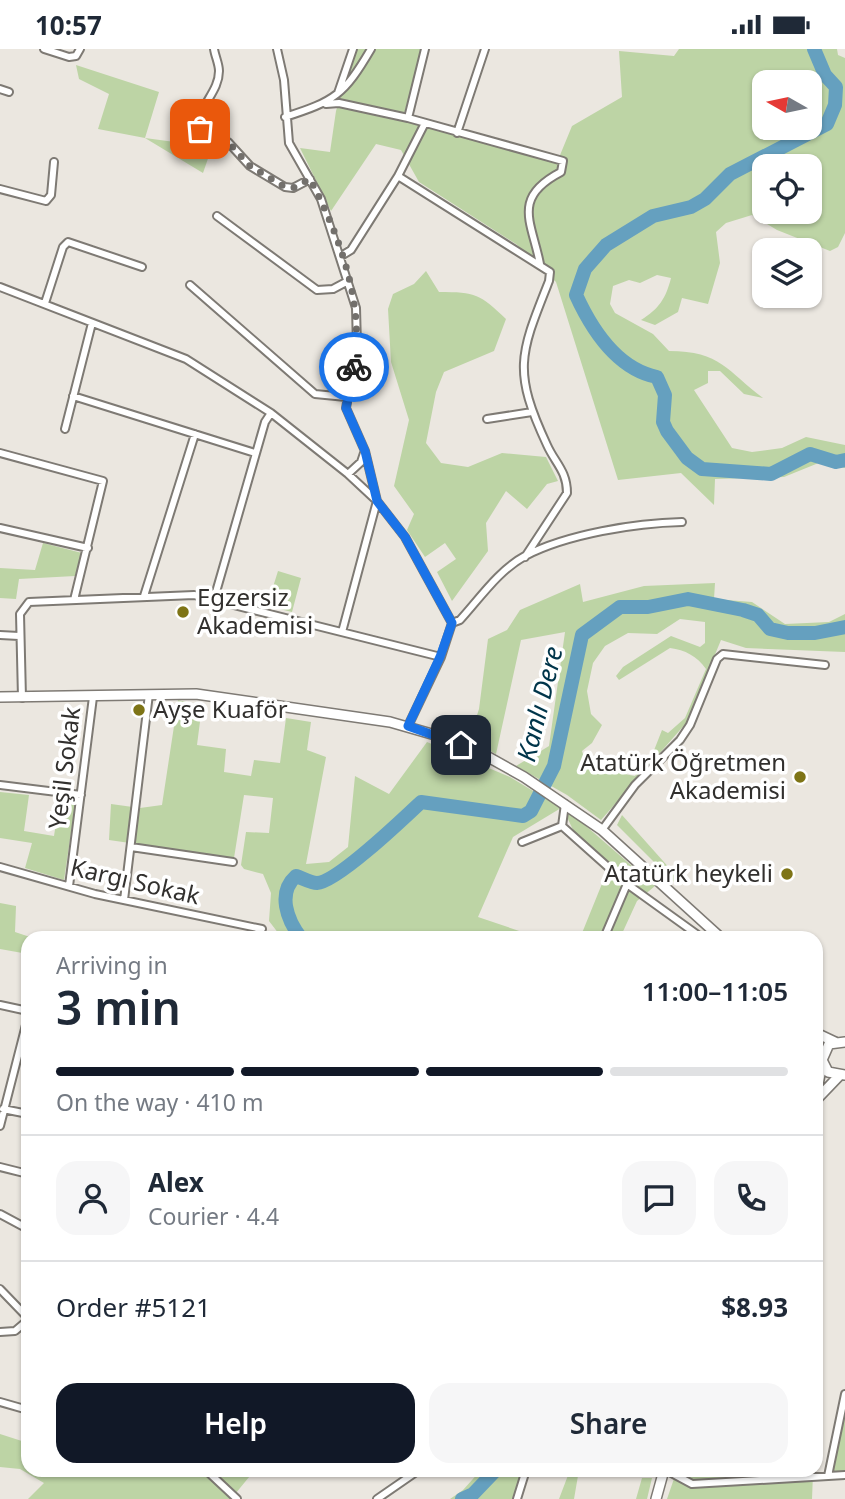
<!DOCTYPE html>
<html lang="en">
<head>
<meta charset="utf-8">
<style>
  :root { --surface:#fff; --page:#f6f6f7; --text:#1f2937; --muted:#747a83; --line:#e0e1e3; --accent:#111827 }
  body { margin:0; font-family:"Noto Sans",sans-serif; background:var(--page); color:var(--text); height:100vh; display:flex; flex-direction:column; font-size:26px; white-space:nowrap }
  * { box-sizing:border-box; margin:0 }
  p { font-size:23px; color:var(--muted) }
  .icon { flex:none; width:38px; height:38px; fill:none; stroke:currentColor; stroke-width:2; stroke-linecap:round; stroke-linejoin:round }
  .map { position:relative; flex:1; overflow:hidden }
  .side { position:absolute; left:21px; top:882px; width:802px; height:546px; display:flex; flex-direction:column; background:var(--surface); border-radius:21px; box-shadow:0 2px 5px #0004 }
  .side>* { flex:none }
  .needle { width:46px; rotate:279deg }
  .fabs { position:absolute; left:752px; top:21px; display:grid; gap:14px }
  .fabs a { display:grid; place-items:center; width:70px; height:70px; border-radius:14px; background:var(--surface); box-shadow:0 2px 5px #0004; font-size:35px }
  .pin { position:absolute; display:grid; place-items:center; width:60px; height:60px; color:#fff; margin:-30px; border-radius:14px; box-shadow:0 4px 10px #0006 }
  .courier { position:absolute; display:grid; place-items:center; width:70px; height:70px; margin:-35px; border:5px solid #1a73e8; border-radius:50%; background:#fff; color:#222; box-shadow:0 2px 9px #0007 }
  .headline em { font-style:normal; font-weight:600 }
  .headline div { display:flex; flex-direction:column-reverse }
  .headline { display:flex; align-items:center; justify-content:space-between; height:119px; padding:0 35px }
  h1 { font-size:46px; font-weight:600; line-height:52px }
  .bar { display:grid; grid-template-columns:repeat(4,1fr); gap:10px 7px; align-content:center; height:84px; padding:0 35px }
  .bar i { height:9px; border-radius:5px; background:var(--line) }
  .bar .current { background:var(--accent) }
  .bar p { grid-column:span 4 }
  .line { display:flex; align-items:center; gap:18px; padding:0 35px; border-top:2px solid var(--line) }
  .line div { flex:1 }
  .round { display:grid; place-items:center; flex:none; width:74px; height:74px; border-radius:21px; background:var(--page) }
  .button { display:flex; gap:14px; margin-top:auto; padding:14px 35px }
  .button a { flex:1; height:80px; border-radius:21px; background:var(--accent); color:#fff; font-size:28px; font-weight:600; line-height:80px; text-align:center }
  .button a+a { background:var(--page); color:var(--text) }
  .status { display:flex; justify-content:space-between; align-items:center; height:49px; padding:0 35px; background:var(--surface); direction:ltr }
  .status svg { height:19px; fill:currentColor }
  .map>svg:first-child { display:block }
  .green { fill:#bdd4a5; fill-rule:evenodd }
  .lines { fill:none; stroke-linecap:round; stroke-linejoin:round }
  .river { stroke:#65a0bf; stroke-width:14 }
  .minor-casing { stroke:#7e7a74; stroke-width:10 }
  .secondary-casing { stroke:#7e7a74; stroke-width:12 }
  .minor { stroke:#fff; stroke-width:6 }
  .secondary { stroke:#fff; stroke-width:9 }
  .done { stroke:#73706c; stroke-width:7; stroke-dasharray:0 12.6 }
  .route { stroke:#1a73e8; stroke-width:9 }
  .poi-dot { fill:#7e7416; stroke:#fff; stroke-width:2.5 }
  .labels { text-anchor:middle; stroke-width:7; stroke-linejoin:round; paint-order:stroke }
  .poi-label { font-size:24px; fill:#32302e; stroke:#fff; text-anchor:start }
  .street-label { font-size:24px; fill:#32302e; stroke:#fff }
  .water-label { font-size:26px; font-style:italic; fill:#00354a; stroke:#fff }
</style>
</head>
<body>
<div class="status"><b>10:57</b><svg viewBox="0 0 49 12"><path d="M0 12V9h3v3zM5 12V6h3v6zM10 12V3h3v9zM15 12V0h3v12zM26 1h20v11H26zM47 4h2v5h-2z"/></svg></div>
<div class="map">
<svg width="845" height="1450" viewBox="0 0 845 1450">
  <rect width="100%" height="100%" fill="#ebe7e0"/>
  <path class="green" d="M354,0H422L404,65L558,111L572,77L622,48L619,2L674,7L679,0H837L838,6L845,9V184L838,198L830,202L777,181L752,166L726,174L716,183L720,214L708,255L682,249L678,263L655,276L641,271C659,260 666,249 671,229L657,226L640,234L629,231L613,237L610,255L615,264L653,285L669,302C721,302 727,322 763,349L744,345L720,322H708V334L694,341L732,399L752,403L782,399L806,388L845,396V419L821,413L784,428L715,430L714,456L681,424L618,431L556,233L516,195L419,133L401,101L376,95L331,162L300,99L330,103L336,62ZM765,33H810V79H765ZM765,117H810V163H765Z
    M76,16L159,43L145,89L212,98L203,124L145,89L98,80L109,45L79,30Z
    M426,222L439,243C476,243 480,245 506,270L494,302L444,323L436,343L426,394L441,414L468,418L502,404L546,408L558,432L547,435L527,460L506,442L486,474L488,502L452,552L437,523L456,510L445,494L425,508L407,481L414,465L394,437L409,371L391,313L388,260L393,245L414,235Z
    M43,494L82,504L75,527L19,530L16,550L0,549V519L35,521Z
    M278,522L301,529L292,563L267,557Z
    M715,534L714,550L752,553L785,575L829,573L845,565V603L746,599L721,591L687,673L601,771L567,746L516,717L549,697L565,583L521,591L496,705L469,691L479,660L488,590L507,581L520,561L580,535L583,553L644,537ZM680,570L705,573V594L700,598L671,587L623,618L616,627L619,631L670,599C685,601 697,607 706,620L685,669L668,684L662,681L651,709L635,727L587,718L582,702L592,694L602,676L591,665L587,642L593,614L605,597L628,584L657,585Z
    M178,651L202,657L197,696L226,700L224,723L251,727L254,711L280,714L286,669L311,673L307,701L326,708L306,815L329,813L348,798L355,727L389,745L427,693L510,728L561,759L513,788L478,868L540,889H282L269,872L271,844L263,825L244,820L241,816L246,783L269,784L273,749L244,746L234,809L109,791L111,755L140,759L162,756Z
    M0,743L29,746L24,782L54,787L60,748L76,750L64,831L25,819L32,794L0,789Z
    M571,764L655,837L637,852L620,889H580L610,815L575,785L566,766Z
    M622,766L680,831L675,834L617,776Z
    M0,854L16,857L15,883L33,889H28V905L0,900Z
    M845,1362V1422L824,1424Z
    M0,1385L28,1394V1421H124L160,1426L162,1421L254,1422L231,1450H28L44,1434L20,1420L0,1418Z
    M481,1421L522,1423L512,1450H450L463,1441Z
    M570,1421H579L574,1450H559Z
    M677,1421L813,1425L812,1450H667Z
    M642,1429H652L647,1450H636Z"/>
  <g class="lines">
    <path class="river" d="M814,0L825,26L836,38L835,56L827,75L730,125L705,150L691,158L653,167L606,196L585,220L576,246C592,281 617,320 657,328L665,346L663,373L667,382L687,409L702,420L771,425L810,405L836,413L845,411
      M301,889C287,871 277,844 296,827C302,829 311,834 317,834C337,833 404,769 421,753L523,767L531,762L554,717L582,586L620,558H648L688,550L743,561L758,566L770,580L788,584H815L845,578
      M462,1450L473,1445L496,1421"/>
    <g class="minor-casing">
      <path id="minor" d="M44,0L69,8L76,7L80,0
        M214,0C215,7 219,15 219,22C219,44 197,57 199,80L228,93L250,117L285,138L293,139L310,130
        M277,0L284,31L289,94L321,150L356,259L357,297L346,359L365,402L377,452L342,583
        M0,40L9,43
        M338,44L353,0
        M326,55L339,54L408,69L563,112L561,123C511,149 532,173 540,215
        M285,68C335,52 344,46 371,0
        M408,69L425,0
        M457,84L485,0
        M398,127L550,223L549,232C520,305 512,321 547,396C555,414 567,422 567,444L525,508
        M0,140L46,152L51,146L54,113
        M217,167L317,241L333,240L348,232
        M341,207L351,201L398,127L425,74
        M190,236L315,345L346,348
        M0,238L186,310L271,364L348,425L377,452L405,488L452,574
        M45,254L63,198L68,193L142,218
        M73,347L255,404
        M487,370L532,363
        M65,380L92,274
        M0,404L103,432L74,551
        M348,425L361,413L364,404
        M0,479L88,499
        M144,547L195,385
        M214,550L265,373L271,364
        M452,574L460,571C480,549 499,521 525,507C567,485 636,474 682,473
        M0,586L19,587
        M22,649L20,565L29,553L194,546L441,608
        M408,677L441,608L452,574
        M0,736L81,746
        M562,777L627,835L702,889
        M562,777L565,755
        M602,781L635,736L680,691L690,676L717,610L723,605L825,616
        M522,793L562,777
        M131,798L233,813
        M0,818L95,845L262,880
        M69,837L93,648
        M124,851L149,645
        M604,889L627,835
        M0,956L28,962
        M3,1060L28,1065
        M0,1077L28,968
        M0,1118L28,1125
        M0,1165L28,1180
        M0,1240L28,1269
        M0,1283L15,1282L28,1271
        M0,1353L28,1361
        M206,1421L237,1450
        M666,1421L692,1435L845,1426
        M828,1427L845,1345
        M377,1450L419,1421
        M517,1450L526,1421"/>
    </g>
    <g class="secondary-casing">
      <path id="secondary" d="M0,648L196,645L390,673L442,688L481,704L524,728L602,781L721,889
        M816,984L835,993
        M845,993L829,995L822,1011L828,1023L845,1026
        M816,1046L822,1015
        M816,1051L839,1027
        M656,1450L664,1421"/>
    </g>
    <use href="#minor" class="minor"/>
    <use href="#secondary" class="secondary"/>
  </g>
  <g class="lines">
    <path class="done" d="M200,80L228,93L250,117L285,138L293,139L310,130C339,185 365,255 354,318"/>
    <path class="route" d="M354,318L346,359L365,402L377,452L405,488L452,574L440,608L408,677L461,696"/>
  </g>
  <g class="poi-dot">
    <circle cx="183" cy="563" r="7"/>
    <circle cx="139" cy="661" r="7"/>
    <circle cx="800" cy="728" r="7"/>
    <circle cx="787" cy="825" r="7"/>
  </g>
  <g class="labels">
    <g class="poi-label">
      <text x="197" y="557">Egzersiz<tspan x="197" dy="28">Akademisi</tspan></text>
      <text x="153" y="669">Ayşe Kuaför</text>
      <text x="786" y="722" text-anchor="end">Atatürk Öğretmen<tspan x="786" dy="28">Akademisi</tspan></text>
      <text x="773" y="833" text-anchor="end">Atatürk heykeli</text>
    </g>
    <g class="street-label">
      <text transform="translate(65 719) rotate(-83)" y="8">Yeşil Sokak</text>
      <text transform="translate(135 833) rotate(13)" y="8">Kargı Sokak</text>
    </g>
    <g class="water-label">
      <text transform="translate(540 655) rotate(-76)" y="9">Kanlı Dere</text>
    </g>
  </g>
</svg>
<div class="fabs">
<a><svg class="needle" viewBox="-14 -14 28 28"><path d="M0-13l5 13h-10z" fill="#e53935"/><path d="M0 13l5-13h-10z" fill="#747a83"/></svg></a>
<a><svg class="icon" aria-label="locate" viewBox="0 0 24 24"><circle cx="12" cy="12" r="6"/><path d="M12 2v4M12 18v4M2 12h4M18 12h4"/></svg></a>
<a><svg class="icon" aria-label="layers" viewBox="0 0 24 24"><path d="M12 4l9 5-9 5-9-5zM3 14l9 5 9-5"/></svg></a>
</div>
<div class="pin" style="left:200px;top:80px;background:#ea580c"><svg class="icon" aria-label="bag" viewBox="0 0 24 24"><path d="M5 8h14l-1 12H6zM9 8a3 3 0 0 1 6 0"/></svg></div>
<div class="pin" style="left:461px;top:696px;background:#1f2937"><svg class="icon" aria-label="home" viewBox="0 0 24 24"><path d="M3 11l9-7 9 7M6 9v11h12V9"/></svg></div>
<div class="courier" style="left:354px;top:318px"><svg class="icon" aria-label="bike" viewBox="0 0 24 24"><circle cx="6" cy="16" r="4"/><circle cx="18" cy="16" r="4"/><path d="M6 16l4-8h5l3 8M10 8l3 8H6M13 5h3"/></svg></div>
<section class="side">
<div class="headline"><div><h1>3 min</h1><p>Arriving in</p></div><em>11:00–11:05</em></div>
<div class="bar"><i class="current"></i><i class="current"></i><i class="current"></i><i></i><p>On the way · 410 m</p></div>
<div class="line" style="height:126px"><a class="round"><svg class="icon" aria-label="person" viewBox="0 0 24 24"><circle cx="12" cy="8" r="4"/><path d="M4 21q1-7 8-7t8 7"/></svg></a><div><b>Alex</b><p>Courier · 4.4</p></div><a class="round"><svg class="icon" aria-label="chat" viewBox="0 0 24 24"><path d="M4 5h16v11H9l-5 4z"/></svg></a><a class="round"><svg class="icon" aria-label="phone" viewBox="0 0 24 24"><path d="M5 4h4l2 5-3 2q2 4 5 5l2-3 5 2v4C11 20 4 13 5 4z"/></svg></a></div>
<div class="line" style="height:91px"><div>Order #5121</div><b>$8.93</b></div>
<div class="button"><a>Help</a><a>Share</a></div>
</section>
</div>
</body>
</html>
